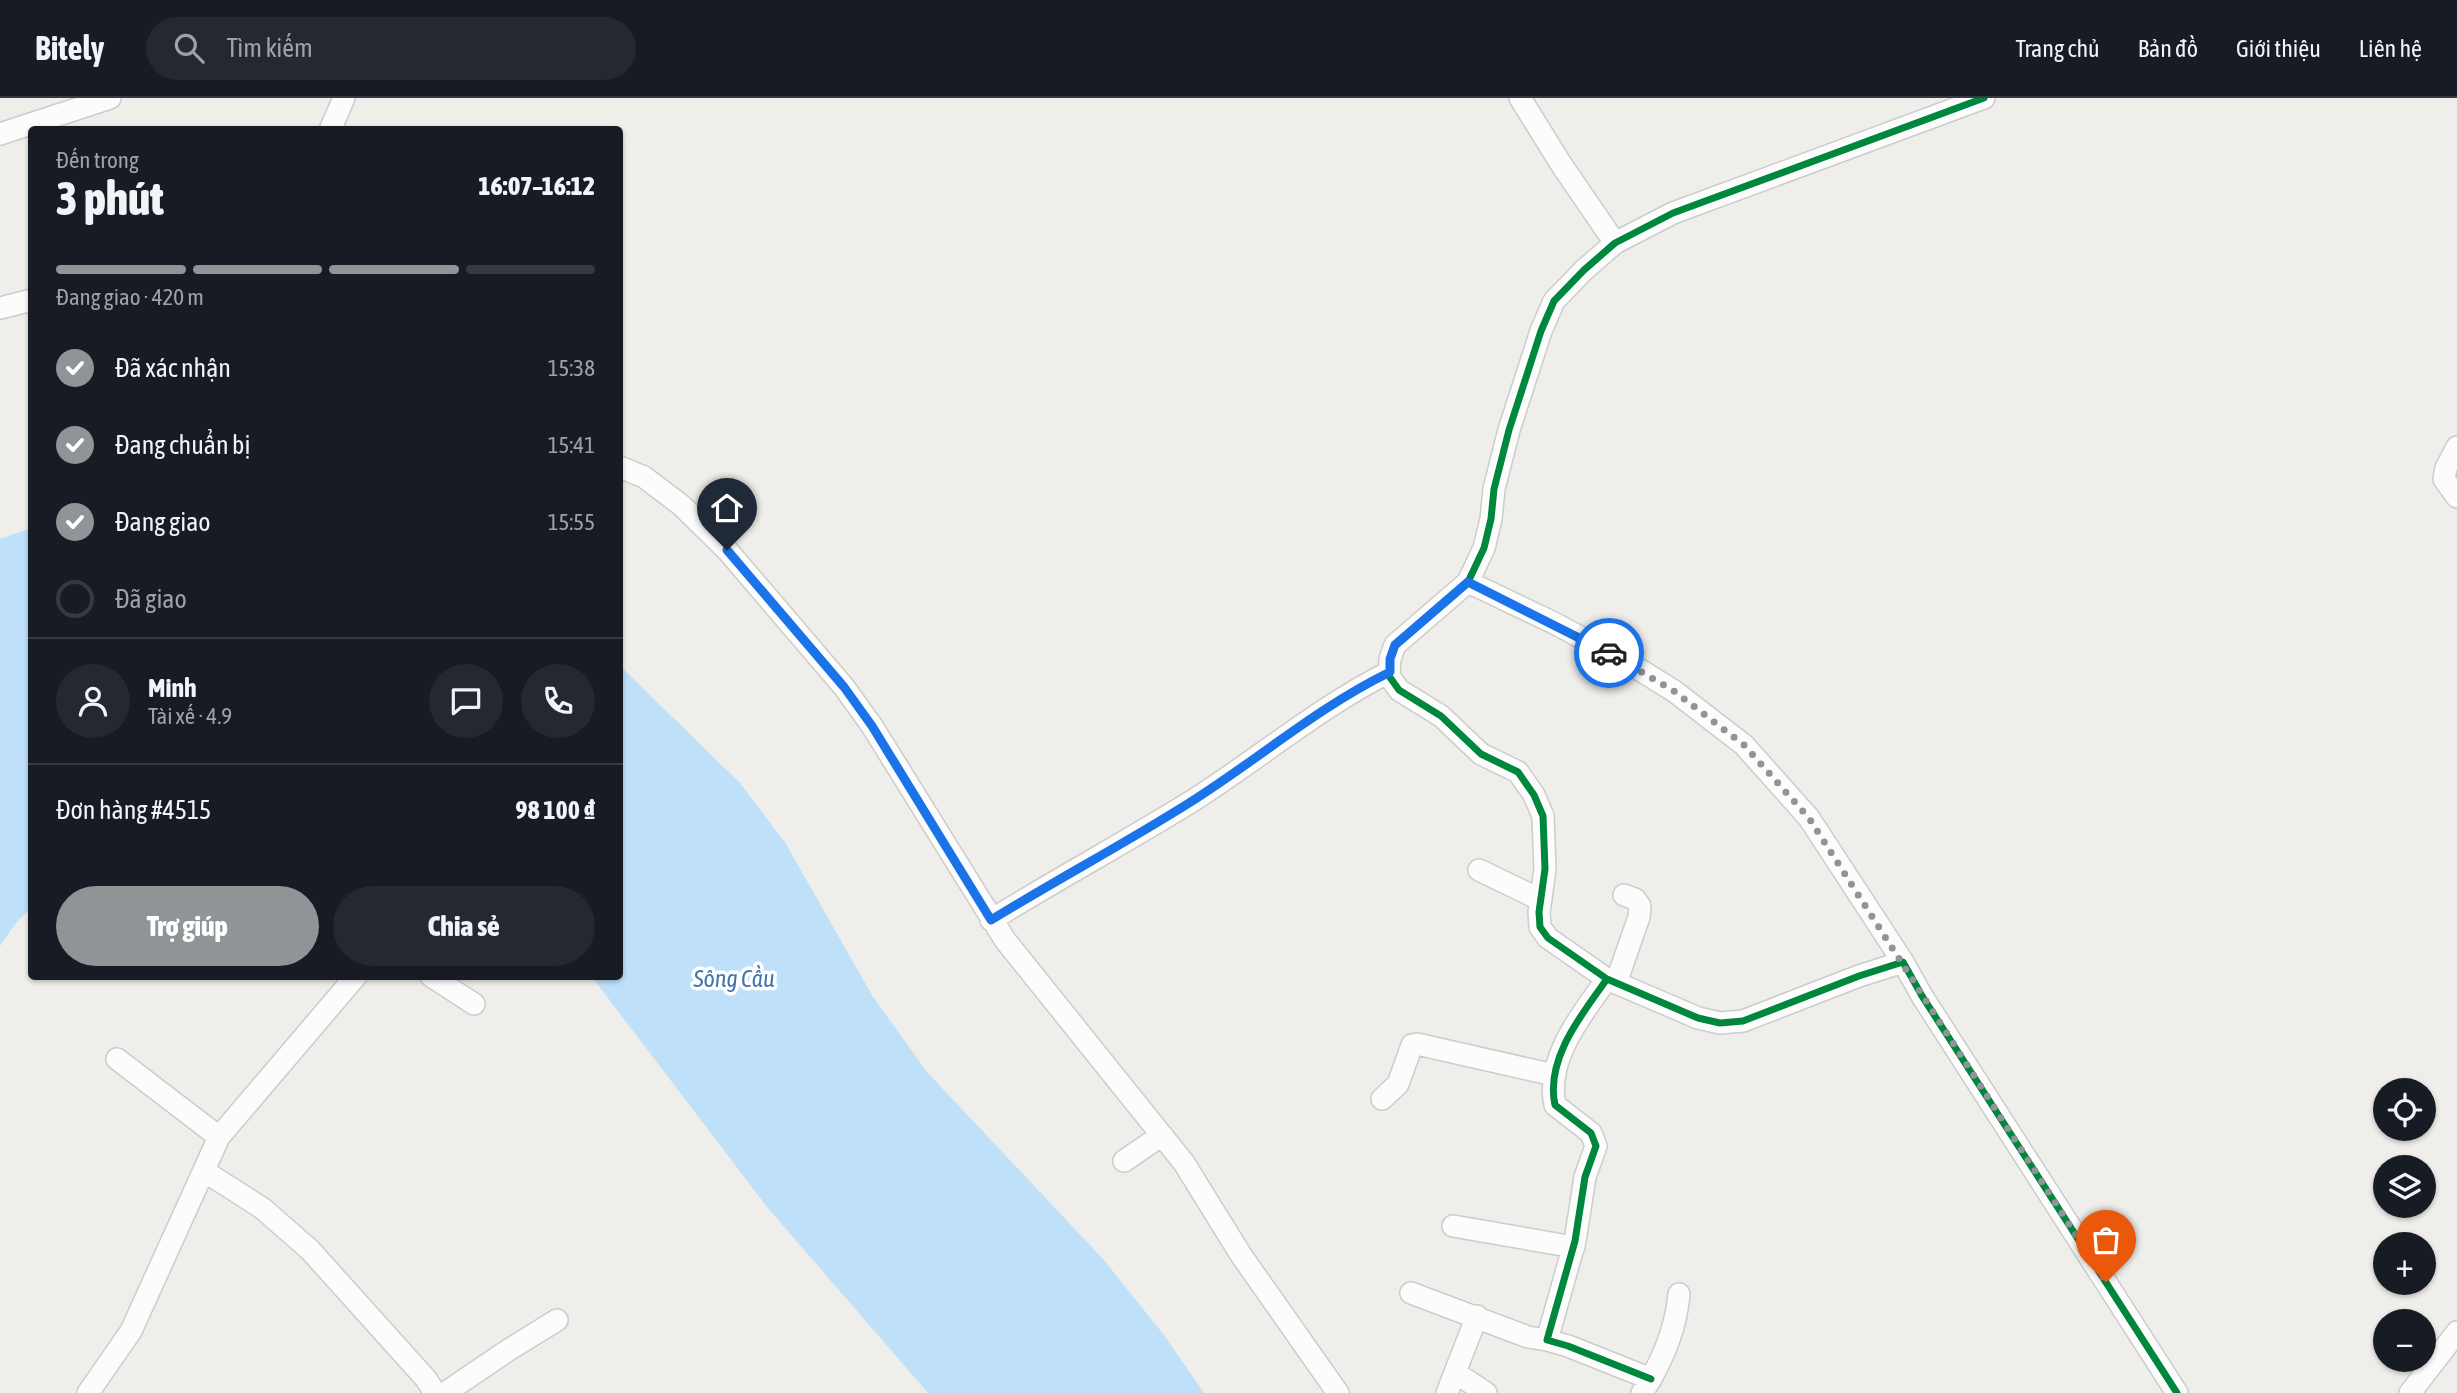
<!DOCTYPE html>
<html lang="vi">
<head>
<meta charset="utf-8">
<style>
  :root { --surface:#171b24; --page:#242831; --text:#f1f3f6; --muted:#9ea1a6; --line:#363941; --accent:#919496 }
  body { margin:0; font-family:"Asap Condensed",sans-serif; background:var(--page); color:var(--text); height:100vh; display:flex; flex-direction:column; font-size:26px; white-space:nowrap }
  * { box-sizing:border-box; margin:0 }
  p { font-size:23px; color:var(--muted) }
  .icon { flex:none; width:38px; height:38px; fill:none; stroke:currentColor; stroke-width:2; stroke-linecap:round; stroke-linejoin:round }
  .map { position:relative; flex:1; overflow:hidden }
  .drawer { position:absolute; left:28px; top:28px; width:595px; height:854px; display:flex; flex-direction:column; background:var(--surface); border-radius:7px; box-shadow:0 2px 5px #0004 }
  .drawer>* { flex:none }
  .buttons { position:absolute; left:2373px; top:980px; display:grid; gap:14px }
  .buttons a { display:grid; place-items:center; width:63px; height:63px; border-radius:50%; background:var(--surface); box-shadow:0 2px 5px #0004; font-size:35px }
  .pin { position:absolute; display:grid; place-items:center; width:60px; height:60px; color:#fff; margin:-72px -30px; border-radius:50% 50% 50% 0; rotate:-45deg; box-shadow:0 0 7px #0007 }
  .pin .icon { rotate:45deg }
  .courier { position:absolute; display:grid; place-items:center; width:70px; height:70px; margin:-35px; border:5px solid #1a73e8; border-radius:50%; background:#fff; color:#222; box-shadow:0 2px 9px #0007 }
  .headline em { font-style:normal; font-weight:800 }
  .headline div { display:flex; flex-direction:column-reverse }
  .headline { display:flex; align-items:center; justify-content:space-between; height:119px; padding:0 28px }
  h1 { font-size:46px; font-weight:800; line-height:52px }
  .bar { display:grid; grid-template-columns:repeat(4,1fr); gap:10px 7px; align-content:center; height:84px; padding:0 28px }
  .bar i { height:9px; border-radius:5px; background:var(--line) }
  .bar .current { background:var(--accent) }
  .bar p { grid-column:span 4 }
  .line { display:flex; align-items:center; gap:18px; padding:0 28px; border-top:2px solid var(--line) }
  .line div { flex:1 }
  .round { display:grid; place-items:center; flex:none; width:74px; height:74px; border-radius:37px; background:var(--page) }
  ol { padding:0 28px; list-style:none }
  li { display:flex; align-items:center; gap:21px; height:77px }
  li p { margin-inline-start:auto }
  li .icon { padding:7px; border-radius:50%; background:var(--accent); color:#fff; stroke-width:4 }
  li:last-child { color:var(--muted) }
  li i { width:38px; height:38px; border:4px solid var(--line); border-radius:50% }
  .button { display:flex; gap:14px; margin-top:auto; padding:14px 28px }
  .button a { flex:1; height:80px; border-radius:42px; background:var(--accent); color:#fff; font-size:28px; font-weight:800; line-height:80px; text-align:center }
  .button a+a { background:var(--page); color:var(--text) }
  header { display:flex; align-items:center; gap:42px; box-sizing:border-box; height:98px; padding:0 35px; background:var(--surface); border-bottom:2px solid var(--line) }
  header strong { font-size:33px }
  nav { display:flex; gap:38px; margin-inline-start:auto; font-size:24px }
  .search { width:490px; height:63px; background:var(--page); display:flex; align-items:center; gap:18px; box-sizing:border-box; padding:0 24px; border-radius:38px; color:var(--muted); font-size:26px }
  .map>svg:first-child { display:block }
  .water { fill:#bfe0f9 }
  .lines { fill:none; stroke-linecap:round; stroke-linejoin:round }
  .minor-casing { stroke:#cbcccc; stroke-width:24 }
  .minor { stroke:#fdfcfc; stroke-width:21 }
  .cycleway-casing { stroke:#fff; stroke-width:11 }
  .cycleway { stroke:#00873e; stroke-width:7 }
  .done { stroke:#919496; stroke-width:7; stroke-dasharray:0 12.6 }
  .route { stroke:#1a73e8; stroke-width:9 }
  .labels { text-anchor:middle; stroke-width:7; stroke-linejoin:round; paint-order:stroke }
  .water-label { font-size:24px; font-style:italic; fill:#4174aa; stroke:#fff }
</style>
</head>
<body>
<header>
<strong>Bitely</strong>
<div class="search"><svg class="icon" aria-label="search" viewBox="0 0 24 24"><circle cx="10" cy="10" r="6"/><path d="M15 15l6 6"/></svg>Tìm kiếm</div>
<nav><a>Trang chủ</a><a>Bản đồ</a><a>Giới thiệu</a><a>Liên hệ</a></nav>
</header>
<div class="map">
<svg width="2457" height="1295" viewBox="0 0 2457 1295">
  <rect width="100%" height="100%" fill="#efeeea"/>
  <path class="water" d="M31,430V810L16,825L0,848V441Z
    M620,568L740,685L786,746L873,899L927,974L1103,1161L1164,1237L1204,1295H928L767,1109L592,879L620,878Z"/>
  <g class="lines">
    <g class="minor-casing">
      <path id="minor" d="M1520,0L1561,66L1615,145
        M330,32L344,0
        M0,36L110,0
        M0,210L32,202
        M2457,349L2446,370L2444,381L2457,399
        M620,369L644,379L681,407L727,452L844,589L872,628L1005,842L1184,1065L1241,1157L1338,1295
        M1468,484L1554,525L1632,567L1674,593L1744,647L1809,720L1903,864
        M1479,772L1541,802
        M991,822C1056,782 1124,745 1189,705C1256,663 1318,610 1389,574
        M431,878L474,906
        M1607,881L1548,840L1540,829L1539,814L1545,771L1543,718L1534,697L1518,674L1481,656L1441,618L1399,592L1389,578L1390,561L1395,547L1468,484L1484,450L1491,421L1494,391L1509,332L1541,233L1554,203L1584,172L1615,145L1673,115L1984,0
        M1616,885L1639,819L1640,808L1635,801L1624,797
        M117,961L219,1039
        M1382,1001L1398,986L1412,947L1417,946L1554,977
        M1124,1063L1162,1037
        M204,1073L262,1110L310,1152L426,1281L435,1295
        M1453,1128L1574,1149
        M1411,1195L1528,1239L1547,1242
        M1465,1281L1486,1295
        M1651,1281L1568,1248L1547,1242L1575,1143L1585,1079L1596,1048L1591,1035L1555,1007C1545,961 1582,916 1607,881L1698,920L1720,925L1743,923L1859,878L1903,864L1922,898L2177,1295
        M88,1295L131,1233L219,1039L356,878
        M445,1295L510,1251L557,1222
        M1447,1295L1477,1218
        M1642,1295C1661,1266 1676,1231 1679,1196
        M2410,1295L2457,1234"/>
    </g>
    <use href="#minor" class="minor"/>
    <g class="cycleway-casing">
      <path id="cycleway" d="M1607,881L1548,840L1540,829L1539,814L1545,771L1543,718L1534,697L1518,674L1481,656L1441,618L1399,592L1389,578L1390,561L1395,547L1468,484L1484,450L1491,421L1494,391L1509,332L1541,233L1554,203L1584,172L1615,145L1673,115L1984,0
        M1651,1281L1568,1248L1547,1242L1575,1143L1585,1079L1596,1048L1591,1035L1555,1007C1545,961 1582,916 1607,881L1698,920L1720,925L1743,923L1859,878L1903,864L1922,898L2177,1295"/>
    </g>
    <use href="#cycleway" class="cycleway"/>
  </g>
  <g class="lines">
    <path class="done" d="M1609,555L1674,593L1744,647L1809,720L2106,1184"/>
    <path class="route" d="M727,452L844,589L872,628L991,822C1056,782 1124,746 1189,705C1256,663 1318,609 1390,574V561L1395,547L1468,484L1609,555"/>
  </g>
  <g class="labels">
    <g class="water-label">
      <text x="734" y="889">Sông Cầu</text>
    </g>
  </g>
</svg>
<div class="buttons">
<a><svg class="icon" aria-label="locate" viewBox="0 0 24 24"><circle cx="12" cy="12" r="6"/><path d="M12 2v4M12 18v4M2 12h4M18 12h4"/></svg></a>
<a><svg class="icon" aria-label="layers" viewBox="0 0 24 24"><path d="M12 4l9 5-9 5-9-5zM3 14l9 5 9-5"/></svg></a>
<a>+</a>
<a>−</a>
</div>
<div class="pin" style="left:2106px;top:1184px;background:#ea580c"><svg class="icon" aria-label="bag" viewBox="0 0 24 24"><path d="M5 8h14l-1 12H6zM9 8a3 3 0 0 1 6 0"/></svg></div>
<div class="pin" style="left:727px;top:452px;background:#1f2937"><svg class="icon" aria-label="home" viewBox="0 0 24 24"><path d="M3 11l9-7 9 7M6 9v11h12V9"/></svg></div>
<div class="courier" style="left:1609px;top:555px"><svg class="icon" aria-label="car" viewBox="0 0 24 24"><path d="M5 17H2v-5l4-1 3-4h7l3 4 3 1v5h-3M9 17h6M6 11h13"/><circle cx="7" cy="17" r="2"/><circle cx="17" cy="17" r="2"/></svg></div>
<section class="drawer">
<div class="headline"><div><h1>3 phút</h1><p>Đến trong</p></div><em>16:07–16:12</em></div>
<div class="bar"><i class="current"></i><i class="current"></i><i class="current"></i><i></i><p>Đang giao · 420 m</p></div>
<ol>
<li><svg class="icon" aria-label="check" viewBox="0 0 24 24"><path d="M5 12l5 5 9-10"/></svg>Đã xác nhận<p>15:38</p></li>
<li><svg class="icon" aria-label="check" viewBox="0 0 24 24"><path d="M5 12l5 5 9-10"/></svg>Đang chuẩn bị<p>15:41</p></li>
<li><svg class="icon" aria-label="check" viewBox="0 0 24 24"><path d="M5 12l5 5 9-10"/></svg>Đang giao<p>15:55</p></li>
<li><i></i>Đã giao</li>
</ol>
<div class="line" style="height:126px"><a class="round"><svg class="icon" aria-label="person" viewBox="0 0 24 24"><circle cx="12" cy="8" r="4"/><path d="M4 21q1-7 8-7t8 7"/></svg></a><div><b>Minh</b><p>Tài xế · 4.9</p></div><a class="round"><svg class="icon" aria-label="chat" viewBox="0 0 24 24"><path d="M4 5h16v11H9l-5 4z"/></svg></a><a class="round"><svg class="icon" aria-label="phone" viewBox="0 0 24 24"><path d="M5 4h4l2 5-3 2q2 4 5 5l2-3 5 2v4C11 20 4 13 5 4z"/></svg></a></div>
<div class="line" style="height:91px"><div>Đơn hàng #4515</div><b>98 100 ₫</b></div>
<div class="button"><a>Trợ giúp</a><a>Chia sẻ</a></div>
</section>
</div>
</body>
</html>
